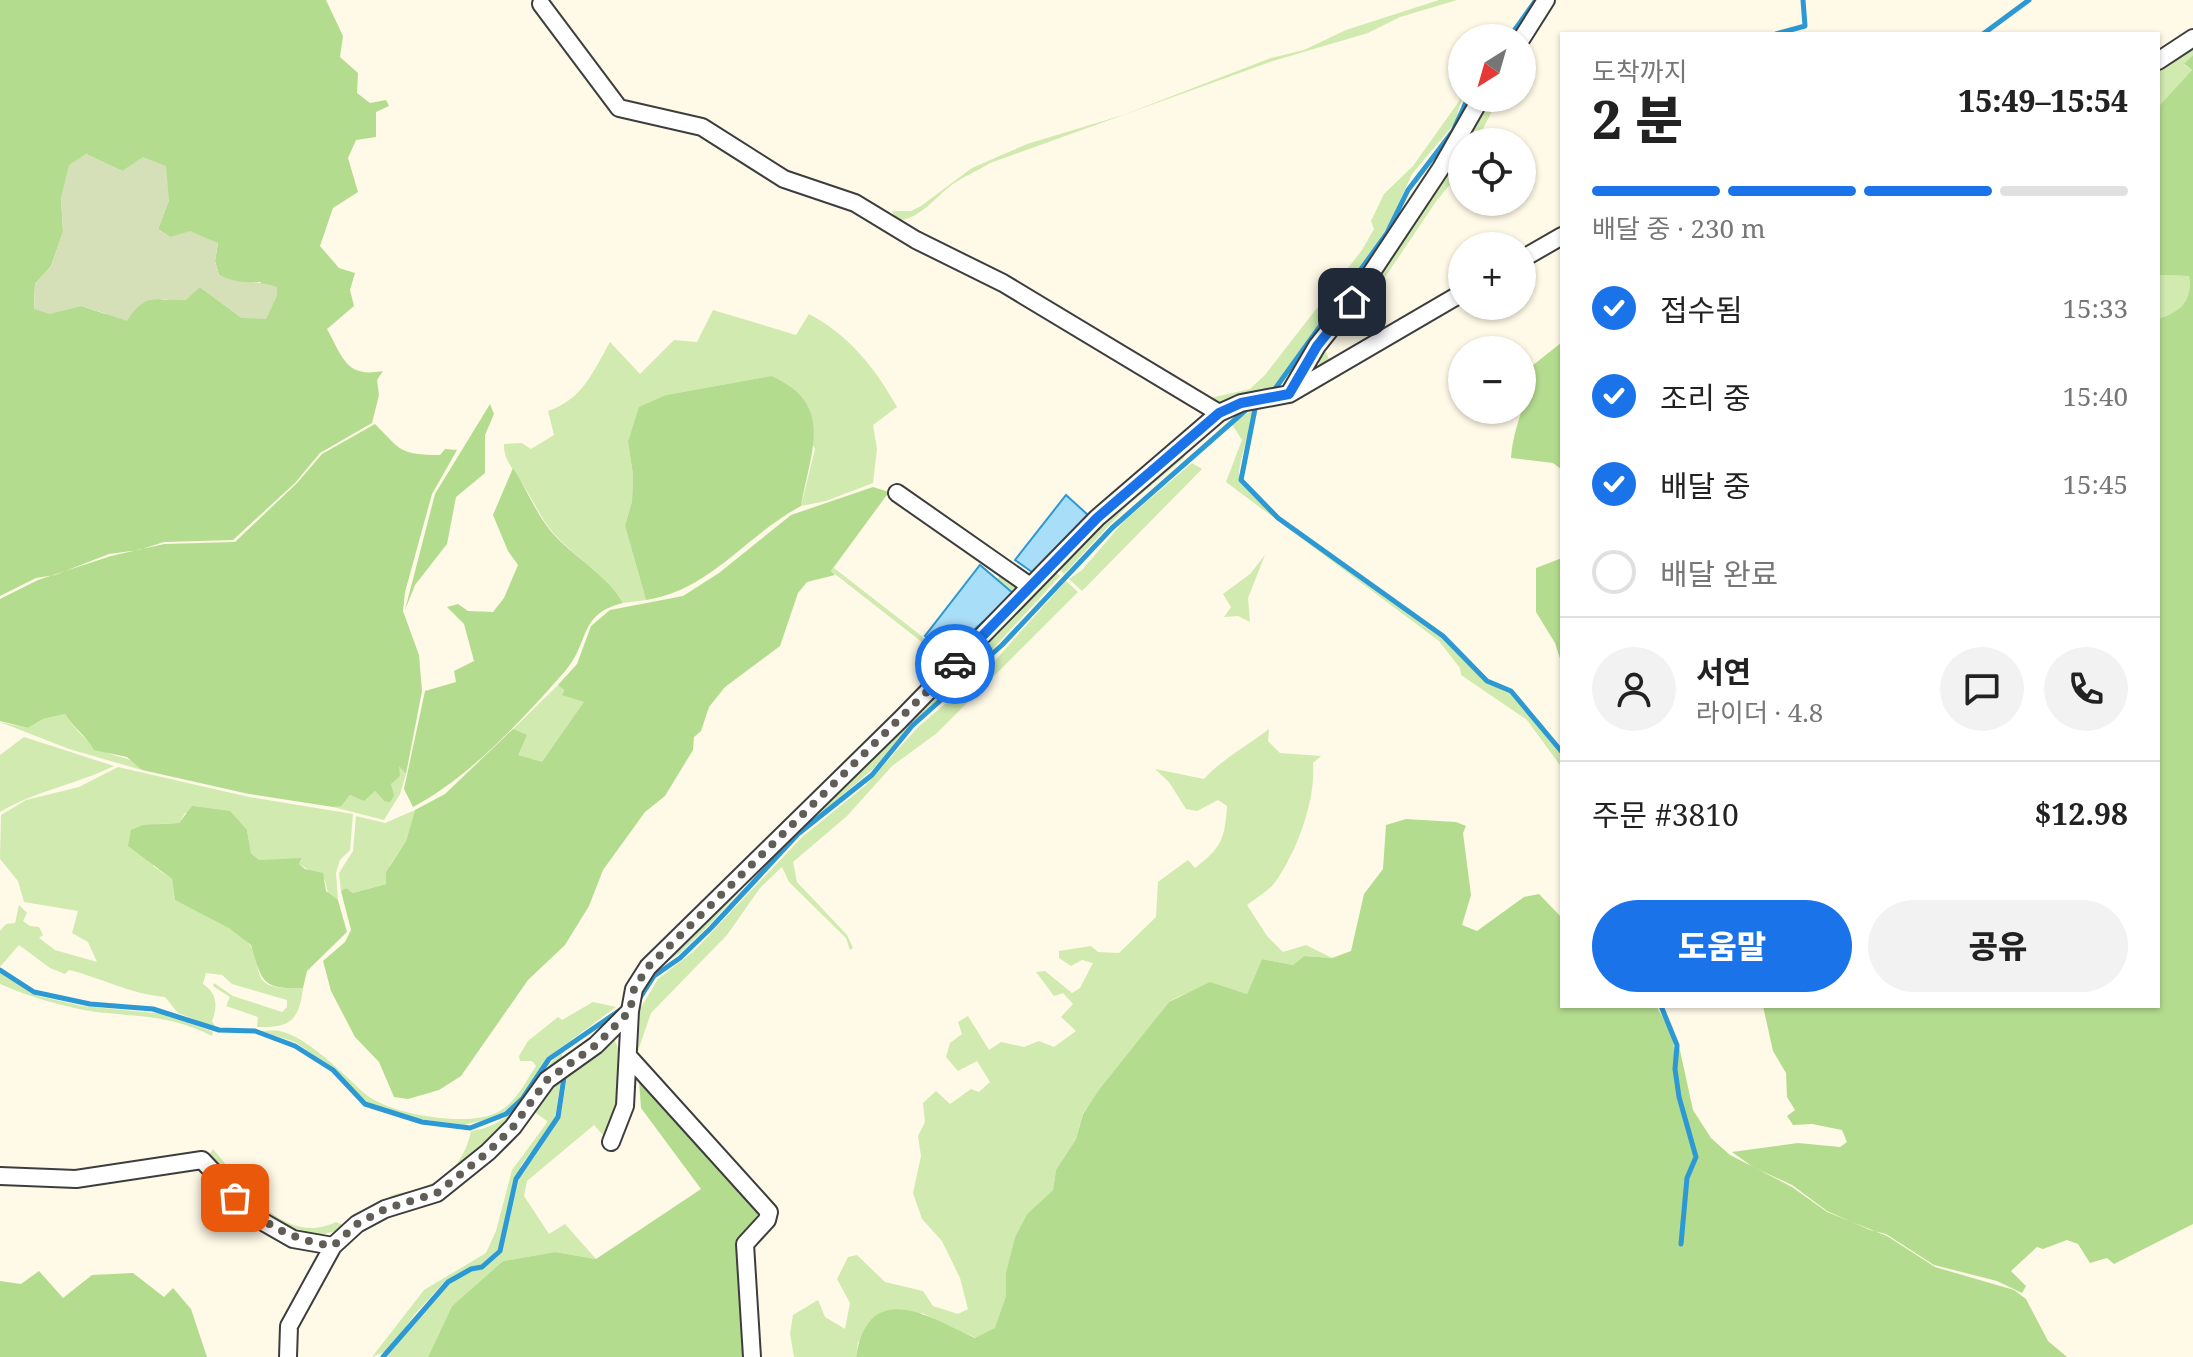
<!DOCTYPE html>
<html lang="ko">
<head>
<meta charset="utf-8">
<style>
  :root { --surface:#fff; --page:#f2f2f2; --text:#222; --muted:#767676; --line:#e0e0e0; --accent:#1a73e8 }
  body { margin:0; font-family:"Noto Serif","Noto Sans KR",serif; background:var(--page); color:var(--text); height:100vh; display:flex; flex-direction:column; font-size:30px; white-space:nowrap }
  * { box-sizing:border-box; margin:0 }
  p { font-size:26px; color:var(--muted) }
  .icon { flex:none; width:44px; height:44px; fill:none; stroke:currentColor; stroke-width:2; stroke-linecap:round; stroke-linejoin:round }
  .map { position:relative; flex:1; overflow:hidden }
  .side { position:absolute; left:1560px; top:32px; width:600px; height:976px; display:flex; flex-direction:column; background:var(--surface); border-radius:0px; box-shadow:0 2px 6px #0004 }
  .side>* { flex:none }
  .needle { width:52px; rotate:217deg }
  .buttons { position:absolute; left:1448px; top:24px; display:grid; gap:16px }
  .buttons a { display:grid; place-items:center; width:88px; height:88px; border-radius:50%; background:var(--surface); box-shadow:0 2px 6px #0004; font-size:40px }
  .pin { position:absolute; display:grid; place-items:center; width:68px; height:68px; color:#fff; margin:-34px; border-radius:16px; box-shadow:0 4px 12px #0006 }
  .courier { position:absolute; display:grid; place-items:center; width:80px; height:80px; margin:-40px; border:6px solid #1a73e8; border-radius:50%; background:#fff; color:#222; box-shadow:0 2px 10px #0007 }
  .overview em { font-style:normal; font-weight:800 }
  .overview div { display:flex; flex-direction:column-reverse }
  .overview { display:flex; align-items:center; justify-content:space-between; height:136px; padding:0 32px }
  h1 { font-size:52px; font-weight:800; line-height:60px }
  .bar { display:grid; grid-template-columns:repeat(4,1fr); gap:12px 8px; align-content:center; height:96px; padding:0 32px }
  .bar i { height:10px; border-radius:6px; background:var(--line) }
  .bar .selected { background:var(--accent) }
  .bar p { grid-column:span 4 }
  .line { display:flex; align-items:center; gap:20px; padding:0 32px; border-top:2px solid var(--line) }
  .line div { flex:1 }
  .round { display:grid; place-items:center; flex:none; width:84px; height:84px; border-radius:42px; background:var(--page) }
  ol { padding:0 32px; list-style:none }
  li { display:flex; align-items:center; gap:24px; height:88px }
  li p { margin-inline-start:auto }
  li .icon { padding:8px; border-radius:50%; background:var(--accent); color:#fff; stroke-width:4 }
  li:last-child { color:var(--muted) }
  li i { width:44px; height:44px; border:4px solid var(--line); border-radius:50% }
  .cta { display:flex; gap:16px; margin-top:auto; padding:16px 32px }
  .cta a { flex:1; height:92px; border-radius:48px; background:var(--accent); color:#fff; font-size:32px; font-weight:800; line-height:92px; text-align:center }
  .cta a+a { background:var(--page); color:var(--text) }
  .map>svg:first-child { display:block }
  .green { fill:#d1eab0 }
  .forest { fill:#b4dc8e; fill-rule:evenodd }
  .cemetery { fill:#d5e0b9 }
  .water { fill:#a9def9; stroke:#2c98d4; stroke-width:2 }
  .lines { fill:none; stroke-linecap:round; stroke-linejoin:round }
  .stream { stroke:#2c98d4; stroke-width:5 }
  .minor-casing { stroke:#3d3d3d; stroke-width:20 }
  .minor { stroke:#fff; stroke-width:16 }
  .done { stroke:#605e57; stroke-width:8; stroke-dasharray:0 14.4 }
  .route { stroke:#1a73e8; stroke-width:10 }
</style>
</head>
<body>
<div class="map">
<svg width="2193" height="1357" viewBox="0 0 2193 1357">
  <rect width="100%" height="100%" fill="#fff9e7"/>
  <path class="green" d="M1439,0H1457L1400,17L1368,33L1273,61L990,163C979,170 967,175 956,182C937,194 919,222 896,220L892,211H911L921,206L972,168L1027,144L1123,115L1271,58L1304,50L1346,30Z
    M2193,41V55L2184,65L2192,70L2158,107V63Z
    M1462,97L1455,123L1412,174L1389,225L1277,384C1260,400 1227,407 1206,399L1250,389L1265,375L1362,250L1374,229L1371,221L1384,194L1413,166Z
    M1485,98H1499L1476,142H1462L1459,174L1437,200L1369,301L1325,349L1330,362L1321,367L1315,356Z
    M2158,275L2189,276C2193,302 2181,312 2158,319Z
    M713,310L796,335L809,314C848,334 876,369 897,407L873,425L877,449L873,483L826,501L801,506L815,449L771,376L666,395L628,442L633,475L632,501L625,526L646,600L623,603C607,575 578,560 556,536C541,520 534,501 522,483C514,470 503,459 504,444L522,443L531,449L554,435L548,411C582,400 593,372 610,342L640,374L674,340L697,342Z
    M1253,410C1252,430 1235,468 1240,482L1277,518L1444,637L1486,681L1511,692L1556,743L1562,754V768L1527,720L1461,675L1460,668L1439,641L1226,482L1242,440L1231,423Z
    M1179,452L1185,457L1127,506L1064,574L1056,566Z
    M1192,463L1202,469L1082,591L1069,579L1082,570L1124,521Z
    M1265,555L1248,598L1250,622L1238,616L1224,617L1231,607L1223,594L1250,574Z
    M834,568L946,655L1013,593L997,579L1000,576L1019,590L950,664L831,571Z
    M1053,569L1060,576L990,652L909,726L874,768L772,855L709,925L680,953L660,966Z
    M1066,581L1078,592L937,733L892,766L847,816L793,862L797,882L847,935L853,948L850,950L846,938L789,882L782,867L760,888L727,935L651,1013L638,1051L640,1009L658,979L693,952L802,837L866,785L918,727L992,664Z
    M558,685L564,690L562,694L585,702L542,763L518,755L513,729Z
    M65,714C75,730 89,745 108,753C122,759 132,756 142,770L69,749L0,722L28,728L43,719Z
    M1269,729L1268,741L1280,753L1321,756L1313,763C1316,800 1297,851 1276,881C1269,891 1256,898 1247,905L1267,936L1283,952L1306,945L1332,958L1304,956L1293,965L1262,959L1247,994C1221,984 1192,987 1169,1002L1083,1113L1076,1139L1056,1170L1053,1190L1027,1214L1015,1237L1006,1272V1296L996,1328L976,1338L922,1313L858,1342L856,1357H794L790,1334L793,1315L818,1300L825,1317L845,1329L850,1303L837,1279L848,1257L857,1255L885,1282L923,1291L933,1306L958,1314L968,1309L960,1278L942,1241L922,1219L913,1193L921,1156L918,1136L925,1122L923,1103L936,1091L950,1104L971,1089L979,1092L990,1082L977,1061L958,1071L946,1057L950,1043L962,1034L958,1022L968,1016L989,1050L1001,1042L1024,1047L1039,1041L1054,1047L1076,1031L1061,1017L1073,1004L1063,993L1054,996L1036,972L1045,971L1072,993L1080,988L1093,963L1082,960L1071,966L1059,958V951L1091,946L1098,952L1119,953L1156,917L1158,882L1188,860L1195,868C1221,848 1225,839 1227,806L1218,800L1197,811L1186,809L1169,782L1155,769L1204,779C1222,759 1247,746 1269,729Z
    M24,737L114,766C77,784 35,791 0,812V755Z
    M399,765L406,774L400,794L384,820L333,807L341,805L350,795L364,800L375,791L384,801Z
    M118,767L249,797L353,814L350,850L340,860L336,873L338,900L329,897L325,880L299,864L302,859L259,860L251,853L247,830L185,813L179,823L157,824L153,866L172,879L175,900C197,911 222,921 241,936C273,960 236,992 303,988C299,1022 289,1028 257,1027L258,1017L226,1006L230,997L213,986L214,983L233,996L282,1012L287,1007V1000L232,984L222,975L206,973L203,984C217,993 218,1006 212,1021L216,1028L178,1013L165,997C130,994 102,978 69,970L65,974L50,968L19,945L0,967V931L6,924L15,923L19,905L27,913L23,921L30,926L39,927L43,935L39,938L55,950L97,962L88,942L72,933L78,911L24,902L18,881L0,859L1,815L26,800L79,787Z
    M415,810L406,841L390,865L386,884L353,893L346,888L341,891L339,873L353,851L356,816L385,823Z
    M0,972L38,996L82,1006L165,1014L213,1032L212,1036C170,1015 141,1017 96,1012C63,1007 30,997 0,984Z
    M593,1002L616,1007L555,1052L522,1097L500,1116L464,1125L413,1118L372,1104L363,1100L329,1065L295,1042L261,1031C267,1031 275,1030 280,1031C308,1037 344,1075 364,1093C389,1115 467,1127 496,1113C515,1104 525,1083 536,1066L532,1061H520L519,1056L528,1041L558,1017L562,1020Z
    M614,1039C633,1074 622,1106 609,1142L594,1125L527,1181L524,1196L549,1234L565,1224L596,1259L555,1252L503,1261L452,1306L428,1357H386L438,1292L466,1272L483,1268L502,1250L520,1175L561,1113L569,1066Z
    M562,1053V1064L525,1109L434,1191L384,1203C390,1194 395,1194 405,1192C442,1184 463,1168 471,1131C524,1123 525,1081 562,1053Z
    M562,1071L555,1120L521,1165L498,1249L480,1267L446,1280L415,1314L389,1350L372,1357L424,1290L486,1253L496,1231L512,1170L546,1124L547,1121L533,1111Z
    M213,1149C243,1184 282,1248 336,1222L345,1226C289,1259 243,1193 208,1157Z"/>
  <path class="forest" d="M0,0H326L343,36L340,57L358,73L357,93L370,103L386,100L389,106L376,112V137L356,140L348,158L358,192L333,208L320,246L339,268L355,273L350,290L354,306L327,329C343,358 346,378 383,371L377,380L379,395L372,423L320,453L295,483L233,540L164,542L139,550L109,554L55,575L36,578L0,596ZM86,154L122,171L169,200L158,229L170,237L218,243L215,261L219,275L236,284L261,282L242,318L200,287L166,300L149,297L137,306L105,314L82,306L34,309L35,284L51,266L63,232L61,197Z
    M2193,55V1224L2114,1264L2107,1258L2090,1263L2078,1244L2067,1240L2043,1249L2037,1247L2011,1271L2026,1286L2022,1293L1997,1281L1934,1265L1886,1234L1870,1230L1827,1211L1792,1185L1753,1167L1732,1152L1798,1143L1840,1147L1847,1142L1842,1130L1812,1124L1793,1125L1787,1116L1795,1110L1787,1097L1786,1073L1773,1051L1763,1006H2158V319C2180,312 2193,302 2189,276L2158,275V107L2192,70L2184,64Z
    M1562,342V470L1553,463L1511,458C1513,424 1530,399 1532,366Z
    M771,376C836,404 810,452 801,506C746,535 711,590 646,600L625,526L632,501L633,475L628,442L639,407L666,395Z
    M490,404L494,414L485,435V473L456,497L447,544L415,585L405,610L435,494Z
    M375,424C401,450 399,455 440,455L445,449L457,450L432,494L405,592L403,611L419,655L422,691L406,774L399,766L400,776L391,784L394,796L390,802L384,801L375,791L364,801L350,795L341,806L333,807L249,794L142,770L127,757L94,750C86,735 74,729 65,714L43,719L28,728L0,721V599L38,580L111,556L164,544L235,542L297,483L322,454Z
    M513,468C528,491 537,517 556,537C578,560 607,575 623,603C578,614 590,642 566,670C525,717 469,778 413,807L404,789L425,691L456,682L454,671L474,661L464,624L447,607L458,604L468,611L493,612L504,598L518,565L508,551L493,515Z
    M873,487L889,492L831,571L835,575L807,582L798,593L780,646L725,687L709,707L701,731L694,737L693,750L665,796L645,812L603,870L589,906L565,945L528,980L461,1076L439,1090L408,1099L394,1097L379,1062L355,1037L331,991L323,961L345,942L351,930L341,891L346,888L353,893L386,884V872L406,841L415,810L445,794L513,729L527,735L518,755L542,762L584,702L562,695L564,690L558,685L577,664L591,626L610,610L683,596L719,573L791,515Z
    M1562,558V665L1555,643L1536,612V568Z
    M192,806L230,811L247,830L251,853L259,860L302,858L299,864L305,869L323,873L326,891L338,900L347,932L307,971L303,988C261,990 262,981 251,945L229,928L175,900L172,879L128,846L131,830L143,825L179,823Z
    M1406,819L1456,822L1466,826L1463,833L1471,895L1462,925L1477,931L1524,897L1539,894L1562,918V1006H1656L1673,1034L1677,1099L1692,1146L1694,1160L1686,1179L1681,1218V1248L1689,1179L1698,1157L1680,1096L1676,1067L1679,1046L1693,1110L1711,1138L1730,1155L1792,1187L1827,1212L1887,1236L1935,1267L2014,1290L2026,1299L2048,1341L2067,1357H856C869,1278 928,1316 975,1338L995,1328L1006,1296V1272L1015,1237L1027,1214L1053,1190L1056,1170L1076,1139L1083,1114L1099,1090L1169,1002L1210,982L1247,994L1262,959L1293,965L1304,956L1332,958L1351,951L1364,894L1383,869L1386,825Z
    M638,1068L761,1211L741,1236L749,1357H428L452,1306L503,1261L555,1252L596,1259L701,1189L641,1108Z
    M39,1271L63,1298L92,1275L133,1273L164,1297L173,1288L191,1309L207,1357H0V1281L21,1284Z"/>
  <path class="cemetery" d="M86,154L122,171L143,157L166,166L169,200L158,229L170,237L190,231L218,243L215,261L219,275C240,286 255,279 277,287V296L266,319L242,318L200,287L186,300C155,301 146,291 127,321L82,306L50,314L34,309L35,284L51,266L63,232L61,197L69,165Z"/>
  <path class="water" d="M1066,495L1088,515L1032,572L1015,560Z
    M980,565L1014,594L946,655L925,636Z"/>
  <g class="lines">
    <path class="stream" d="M1776,34L1805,26L1803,0
      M1983,34L2029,0
      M1509,38L1536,0
      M1272,393L1387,233L1408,190L1453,131L1468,98
      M1256,404L1241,480L1278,518L1443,636L1487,681L1511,691L1562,752
      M0,970L34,992L90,1004L153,1009L219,1030L255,1031L295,1046L333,1070L365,1104L422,1122L470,1128L506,1114L523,1098L549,1059L626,1006
      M636,1004L654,976L680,958L711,928L798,834L872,775L912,726L1002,645L1112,528L1247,409
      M1661,1006L1677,1045L1675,1069L1679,1097L1696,1157L1687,1178L1681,1244
      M383,1357L448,1282L471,1269L482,1267L500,1251L516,1179L558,1117L565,1071"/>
    <g class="minor-casing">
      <path id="minor" d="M541,4L619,108L702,127L784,179L855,203L916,240L1003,283L1219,413
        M1522,38L1546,0
        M2158,61L2193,38
        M1522,259L1562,236
        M1290,392L1317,346L1352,302L1441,168L1481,98
        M897,493L1030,586
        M629,1057L769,1212L767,1220L745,1244L752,1357
        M611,1142L625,1106L630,1011
        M0,1176L76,1179L202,1160L258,1219L293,1239L333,1246
        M288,1357L289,1326L333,1246L357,1224L385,1209L437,1193L488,1152L513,1127L547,1080L596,1045L630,1011L634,989L648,967L900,720L1097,518L1219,413L1241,403L1289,394L1462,293"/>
    </g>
    <use href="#minor" class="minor"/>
  </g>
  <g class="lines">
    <path class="done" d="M235,1198C265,1225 292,1240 333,1246L357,1224L385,1209L437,1193L488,1152L513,1127L547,1080L596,1045L630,1011L634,989L648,967L955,664"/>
    <path class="route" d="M955,664L1097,518L1219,413L1241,403L1289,394L1317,346L1352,302"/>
  </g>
</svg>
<div class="buttons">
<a><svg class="needle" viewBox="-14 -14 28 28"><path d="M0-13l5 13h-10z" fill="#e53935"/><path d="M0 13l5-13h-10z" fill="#767676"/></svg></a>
<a><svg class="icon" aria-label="locate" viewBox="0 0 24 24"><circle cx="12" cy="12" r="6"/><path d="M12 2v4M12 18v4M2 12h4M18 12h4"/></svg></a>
<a>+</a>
<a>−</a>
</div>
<div class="pin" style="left:235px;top:1198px;background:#ea580c"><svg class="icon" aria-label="bag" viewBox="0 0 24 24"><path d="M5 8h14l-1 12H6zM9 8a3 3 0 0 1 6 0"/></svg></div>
<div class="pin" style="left:1352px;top:302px;background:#1f2937"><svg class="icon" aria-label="home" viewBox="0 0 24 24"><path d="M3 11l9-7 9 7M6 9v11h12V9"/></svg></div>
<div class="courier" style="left:955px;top:664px"><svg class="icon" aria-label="car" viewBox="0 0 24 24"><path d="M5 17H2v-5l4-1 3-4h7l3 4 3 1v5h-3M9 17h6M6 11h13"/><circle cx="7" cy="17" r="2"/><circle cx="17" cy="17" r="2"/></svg></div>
<section class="side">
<div class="overview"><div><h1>2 분</h1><p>도착까지</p></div><em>15:49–15:54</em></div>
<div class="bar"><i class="selected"></i><i class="selected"></i><i class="selected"></i><i></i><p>배달 중 · 230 m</p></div>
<ol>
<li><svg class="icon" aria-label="check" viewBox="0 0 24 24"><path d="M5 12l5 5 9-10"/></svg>접수됨<p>15:33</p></li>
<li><svg class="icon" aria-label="check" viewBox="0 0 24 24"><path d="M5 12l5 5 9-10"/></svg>조리 중<p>15:40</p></li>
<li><svg class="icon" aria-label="check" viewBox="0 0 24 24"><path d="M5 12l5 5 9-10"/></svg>배달 중<p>15:45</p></li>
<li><i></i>배달 완료</li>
</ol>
<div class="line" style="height:144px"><a class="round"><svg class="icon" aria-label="person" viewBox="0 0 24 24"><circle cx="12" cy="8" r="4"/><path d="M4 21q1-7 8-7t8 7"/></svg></a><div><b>서연</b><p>라이더 · 4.8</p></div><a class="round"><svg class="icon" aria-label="chat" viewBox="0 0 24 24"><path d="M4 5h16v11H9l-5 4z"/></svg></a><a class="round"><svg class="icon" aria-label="phone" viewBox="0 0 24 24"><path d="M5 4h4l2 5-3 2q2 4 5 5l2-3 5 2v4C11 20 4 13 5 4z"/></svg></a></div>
<div class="line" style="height:104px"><div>주문 #3810</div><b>$12.98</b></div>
<div class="cta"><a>도움말</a><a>공유</a></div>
</section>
</div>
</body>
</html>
